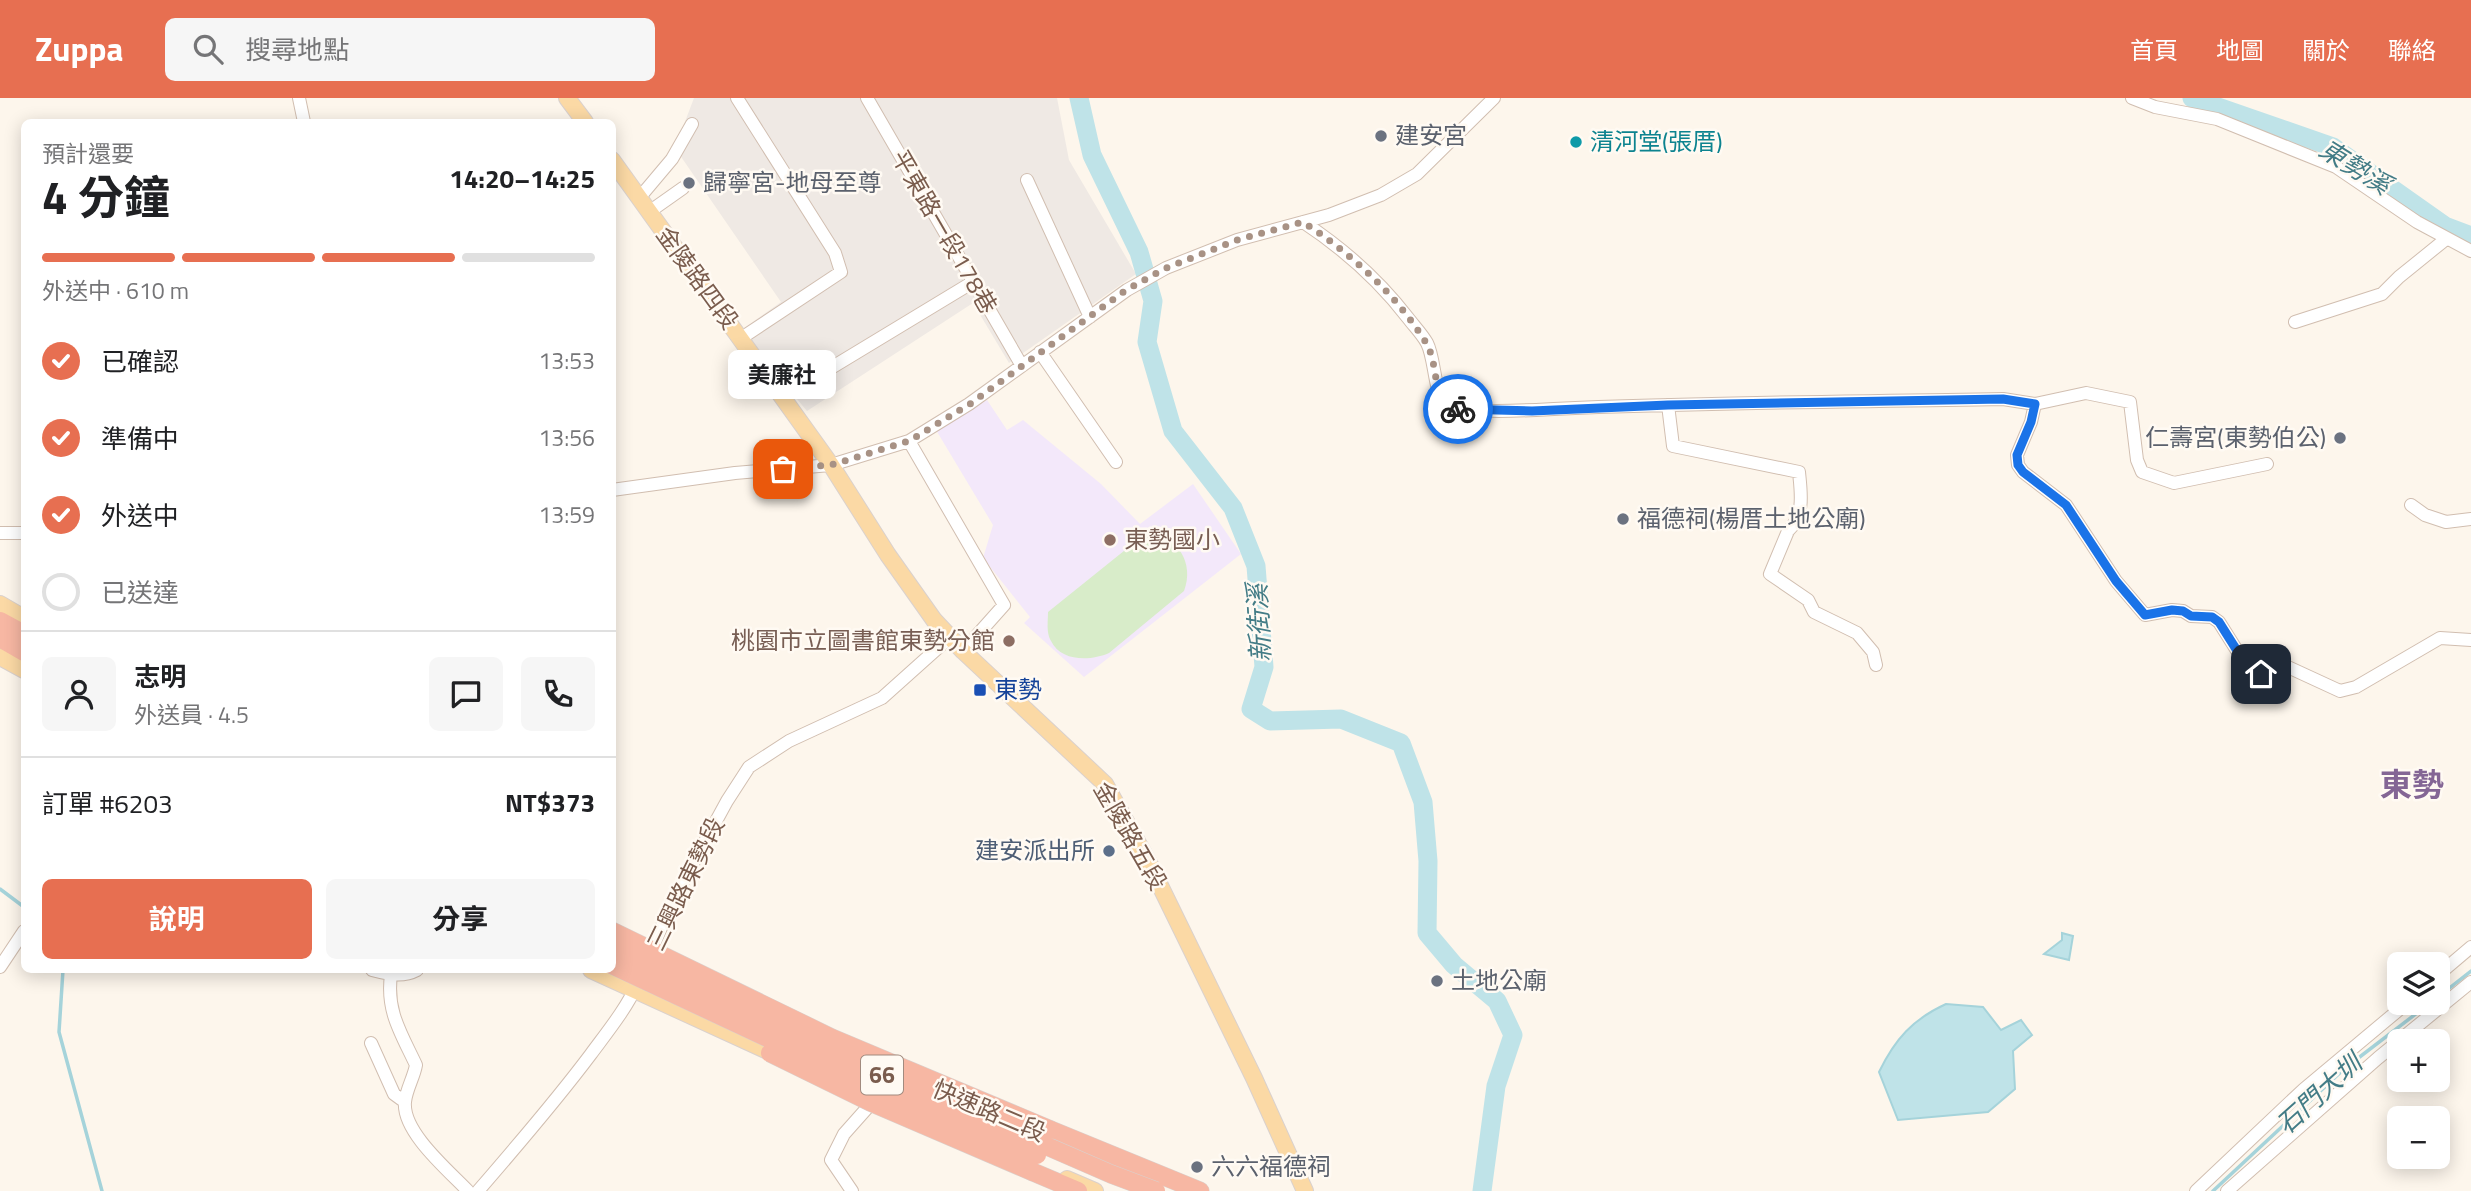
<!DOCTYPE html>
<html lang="zh-TW">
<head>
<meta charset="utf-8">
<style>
  :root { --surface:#fff; --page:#f6f6f6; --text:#202124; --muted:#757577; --line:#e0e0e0; --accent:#e76f51 }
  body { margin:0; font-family:"Titillium Web","Noto Sans TC",sans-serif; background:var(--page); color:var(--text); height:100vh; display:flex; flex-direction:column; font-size:26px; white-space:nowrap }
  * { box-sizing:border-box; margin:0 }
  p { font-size:23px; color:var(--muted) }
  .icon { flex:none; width:38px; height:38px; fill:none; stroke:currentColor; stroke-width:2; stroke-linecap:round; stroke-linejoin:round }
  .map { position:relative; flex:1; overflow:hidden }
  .panel { position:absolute; left:21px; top:21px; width:595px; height:854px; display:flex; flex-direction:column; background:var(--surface); border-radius:10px; box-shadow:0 4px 18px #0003 }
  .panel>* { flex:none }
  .buttons { position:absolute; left:2387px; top:854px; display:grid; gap:14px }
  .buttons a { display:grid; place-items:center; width:63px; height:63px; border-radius:10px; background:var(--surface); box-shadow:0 4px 18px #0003; font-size:35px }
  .pin { position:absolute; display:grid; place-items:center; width:60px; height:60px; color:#fff; margin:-30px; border-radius:14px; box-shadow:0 4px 10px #0006 }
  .courier { position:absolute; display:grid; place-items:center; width:70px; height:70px; margin:-35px; border:5px solid #1a73e8; border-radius:50%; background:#fff; color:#222; box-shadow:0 2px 9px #0007 }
  .bubble { position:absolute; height:49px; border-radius:10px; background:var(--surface); box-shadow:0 4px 18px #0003; font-size:23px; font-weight:700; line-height:49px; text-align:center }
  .head em { font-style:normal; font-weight:700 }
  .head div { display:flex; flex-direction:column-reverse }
  .head { display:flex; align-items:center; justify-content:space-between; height:119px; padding:0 21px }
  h1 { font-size:46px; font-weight:700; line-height:52px }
  .bar { display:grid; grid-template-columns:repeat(4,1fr); gap:10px 7px; align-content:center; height:84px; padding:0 21px }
  .bar i { height:9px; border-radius:5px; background:var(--line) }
  .bar .on { background:var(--accent) }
  .bar p { grid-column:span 4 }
  .line { display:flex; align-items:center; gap:18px; padding:0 21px; border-top:2px solid var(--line) }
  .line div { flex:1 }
  .round { display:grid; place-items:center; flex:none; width:74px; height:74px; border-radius:10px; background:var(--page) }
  ol { padding:0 21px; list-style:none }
  li { display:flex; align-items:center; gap:21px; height:77px }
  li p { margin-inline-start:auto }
  li .icon { padding:7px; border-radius:50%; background:var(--accent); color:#fff; stroke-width:4 }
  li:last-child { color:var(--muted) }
  li i { width:38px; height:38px; border:4px solid var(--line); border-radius:50% }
  .button { display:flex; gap:14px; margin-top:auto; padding:14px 21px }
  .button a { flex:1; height:80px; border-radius:10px; background:var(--accent); color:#fff; font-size:28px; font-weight:700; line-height:80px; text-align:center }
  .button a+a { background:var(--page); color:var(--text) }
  header { display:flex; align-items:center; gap:42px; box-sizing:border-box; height:98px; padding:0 35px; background:var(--accent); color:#fff }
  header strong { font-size:33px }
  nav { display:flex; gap:38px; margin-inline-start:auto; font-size:24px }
  .search { width:490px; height:63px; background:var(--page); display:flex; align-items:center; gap:18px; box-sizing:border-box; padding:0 24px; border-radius:10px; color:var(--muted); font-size:26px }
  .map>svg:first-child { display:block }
  .industrial { fill:#efe9e4 }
  .education { fill:#f3e8fa }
  .green { fill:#d8ecc9 }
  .water { fill:#bfe3e8; stroke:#a5d3da; stroke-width:2 }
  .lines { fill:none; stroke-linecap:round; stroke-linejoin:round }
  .stream { stroke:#a5d3da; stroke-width:3.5 }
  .river { stroke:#bfe3e8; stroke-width:19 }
  .minor-casing { stroke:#d1beb0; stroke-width:14 }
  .major-casing { stroke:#dad1cd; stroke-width:18 }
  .highway-casing { stroke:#dad1cd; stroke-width:19 }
  .minor { stroke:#fff; stroke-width:12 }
  .major { stroke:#fbd9a5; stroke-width:16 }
  .highway { stroke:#f7b7a3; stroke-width:18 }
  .highway-bridge-casing { stroke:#dad1cd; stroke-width:19; stroke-linecap:butt }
  .highway-bridge { stroke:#f7b7a3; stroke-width:18 }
  .done { stroke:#a89285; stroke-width:7; stroke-dasharray:0 12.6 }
  .route { stroke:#1a73e8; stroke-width:9 }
  .worship-dot { fill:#6b7280; stroke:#fffaf3; stroke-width:2.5 }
  .culture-dot { fill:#0f9aa8; stroke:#fffaf3; stroke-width:2.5 }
  .education-dot { fill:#8d6e63; stroke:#fffaf3; stroke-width:2.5 }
  .transit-dot { fill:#1a4fb4; stroke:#fffaf3; stroke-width:2.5 }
  .service-dot { fill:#5c6f8a; stroke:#fffaf3; stroke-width:2.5 }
  .labels { text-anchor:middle; stroke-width:5; stroke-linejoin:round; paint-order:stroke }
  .shield { fill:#fffaf3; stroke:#a28b7f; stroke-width:2 }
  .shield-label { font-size:23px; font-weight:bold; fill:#7a5c4d }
  .worship-label { font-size:24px; fill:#5b616d; stroke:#fffaf3; text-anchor:start }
  .culture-label { font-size:24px; fill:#0d838f; stroke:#fffaf3; text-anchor:start }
  .street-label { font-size:24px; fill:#7a5c4d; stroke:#fffaf3 }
  .education-label { font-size:24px; fill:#785e54; stroke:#fffaf3; text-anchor:start }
  .transit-label { font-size:24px; fill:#164399; stroke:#fffaf3; text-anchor:start }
  .service-label { font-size:24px; fill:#4e5e75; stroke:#fffaf3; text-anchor:end }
  .water-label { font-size:26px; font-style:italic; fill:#437c86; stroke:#fffaf3 }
  .district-label { font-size:32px; font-weight:bold; fill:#846695; stroke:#fffaf3 }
</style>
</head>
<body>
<header>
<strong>Zuppa</strong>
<div class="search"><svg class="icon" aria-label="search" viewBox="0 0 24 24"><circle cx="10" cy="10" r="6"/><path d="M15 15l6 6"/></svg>搜尋地點</div>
<nav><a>首頁</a><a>地圖</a><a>關於</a><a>聯絡</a></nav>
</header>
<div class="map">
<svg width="2471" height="1093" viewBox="0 0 2471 1093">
  <rect width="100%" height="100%" fill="#fdf6ec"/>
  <path class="industrial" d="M694,0H1057L1069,62L1136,176L1009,265L973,205L807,313L740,233L781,204L675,50Z"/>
  <path class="education" d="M987,302L1007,332L1023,322L1101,386L1140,426L1193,386L1241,456L1084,579L1024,525L1030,519L983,460L993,427L936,332Z"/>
  <path class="green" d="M1150,432C1177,439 1195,465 1184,493L1109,555C1091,563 1061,564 1051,543C1046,535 1048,523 1048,514Z"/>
  <path class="water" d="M2062,835L2073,838L2069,862L2044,856L2062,842Z
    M1946,906L1983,909L2001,932L2021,922L2032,937L2013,953L2015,991L1988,1014L1898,1022L1879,974C1895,941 1913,921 1946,906Z"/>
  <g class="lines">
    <path class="stream" d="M0,791L24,809
      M63,872L59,934L102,1093
      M2438,899L2471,873
      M2213,1093L2344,971L2430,905"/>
    <path class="river" d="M1079,0L1092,57L1139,154L1153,203L1147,244L1173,333L1233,410L1256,468L1264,569L1251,611L1270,623L1341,621L1401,645L1423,704L1428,763L1427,835L1454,867L1497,903L1513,937L1496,988L1482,1093
      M2192,0L2333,49L2445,128L2471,138"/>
    <g class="minor-casing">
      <path id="minor" d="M299,0L304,24
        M737,0L835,155L841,174L740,241
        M867,0L1022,268
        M2132,0L2155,9L2217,21L2336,69L2417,124L2471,153
        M1027,82L1090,219
        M640,99L672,61L692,26
        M649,114L683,90
        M1303,124C1344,151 1378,181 1408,220C1414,228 1422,236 1427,245C1435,260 1434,295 1445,305C1457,317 1534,312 1554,311C1704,304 1854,304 2003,301L2035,306L2086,295L2130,304L2137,362L2142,374L2174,385L2267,366
        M2295,224L2382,196L2399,179L2446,141
        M1040,254L1116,364
        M783,299L973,184
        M2035,306L2031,324L2017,357L2018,367L2023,374L2066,407L2116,483L2145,517L2172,512L2183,513L2191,518L2212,519L2219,524L2236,551L2261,576L2277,564L2340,593L2356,589L2440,540L2471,542
        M1668,307L1673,348L1799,374C1801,395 1805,417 1788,433L1770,476L1808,502L1814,514L1857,535L1873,554L1876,567
        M909,343L1004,507L963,553
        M612,392L735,375L831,367L909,343L969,306L1127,192L1166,170L1237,142L1329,117L1381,97L1417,76L1494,0
        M2411,407L2425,417L2446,424L2471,421
        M0,435H24
        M649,858L673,802L727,703L749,669L789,643L882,600L949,540
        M0,869L24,833
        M372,872C388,876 402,880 417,872
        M391,877C386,913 401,935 416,967C414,979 406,992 405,1004C402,1034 449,1073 468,1093
        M2438,877L2471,849
        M371,945L394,996L405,1004
        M478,1093C517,1048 555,1004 591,956C608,933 626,911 638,885
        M852,1093L831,1062L844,1036L868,1009
        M2196,1093L2304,991L2407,905
        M2227,1093L2378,960L2471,884"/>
    </g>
    <g class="major-casing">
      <path id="major" d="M567,0L585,24
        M612,62L831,367L888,457L934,522L963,553L1105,686L1149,765L1254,980L1305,1093
        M0,506L24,520
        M0,559L24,572
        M591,872L783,960
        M1067,1081L1095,1093"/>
    </g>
    <g class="highway-casing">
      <path id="highway" d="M0,523L24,536
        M0,540L24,554
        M1051,1032L1200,1093
        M1033,1074L1078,1093"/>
    </g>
    <use href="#minor" class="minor"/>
    <use href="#major" class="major"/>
    <use href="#highway" class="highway"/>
    <g class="highway-bridge-casing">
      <path id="highway-bridge" d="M612,833L832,940L1051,1032
        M612,849L844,960L1111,1076L1156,1093
        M612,867L872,989L1037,1057
        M770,955L870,1004L1033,1074"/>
    </g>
    <use href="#highway-bridge" class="highway-bridge"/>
  </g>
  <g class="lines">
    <path class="done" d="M783,371L831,367L909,343L970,306L1126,192L1166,170L1237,142L1303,124C1350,155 1395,195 1425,243C1441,268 1428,299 1458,311"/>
    <path class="route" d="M1458,311L1532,313L1668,307L2003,301L2035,306L2031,324L2017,357L2018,367L2023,374L2066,407L2116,483L2145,517L2172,512L2183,513L2191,518L2212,519L2219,524L2236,551L2261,576"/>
  </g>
  <g class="worship-dot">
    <circle cx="1381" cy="38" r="7"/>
    <circle cx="689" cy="85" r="7"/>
    <circle cx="2340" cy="340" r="7"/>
    <circle cx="1623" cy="421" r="7"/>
    <circle cx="1437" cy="883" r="7"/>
    <circle cx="1197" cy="1069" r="7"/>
  </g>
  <circle class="culture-dot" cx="1576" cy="44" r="7"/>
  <g class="education-dot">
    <circle cx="1110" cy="442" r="7"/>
    <circle cx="1009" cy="543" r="7"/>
  </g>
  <rect class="transit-dot" x="973" y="585" width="14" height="14" rx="3.5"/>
  <circle class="service-dot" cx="1109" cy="753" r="7"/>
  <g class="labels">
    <rect class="shield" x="861" y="957.5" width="42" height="39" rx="5"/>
    <g class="shield-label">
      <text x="882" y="985">66</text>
    </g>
    <g class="worship-label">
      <text x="1395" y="46">建安宮</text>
      <text x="703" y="93">歸寧宮-地母至尊</text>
      <text x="2326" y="348" text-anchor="end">仁壽宮(東勢伯公)</text>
      <text x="1637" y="429">福德祠(楊厝土地公廟)</text>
      <text x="1451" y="891">土地公廟</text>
      <text x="1211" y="1077">六六福德祠</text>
    </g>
    <g class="culture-label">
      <text x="1590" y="52">清河堂(張厝)</text>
    </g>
    <g class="street-label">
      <text transform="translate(944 134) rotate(60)" y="8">平東路一段178巷</text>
      <text transform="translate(697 180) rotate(54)" y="8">金陵路四段</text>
      <text transform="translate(1130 738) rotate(60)" y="8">金陵路五段</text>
      <text transform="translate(686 786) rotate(-64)" y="8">三興路東勢段</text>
      <text transform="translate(989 1013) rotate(23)" y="8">快速路二段</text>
    </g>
    <g class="education-label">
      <text x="1124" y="450">東勢國小</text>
      <text x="995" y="551" text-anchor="end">桃園市立圖書館東勢分館</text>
    </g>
    <g class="transit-label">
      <text x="994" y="600">東勢</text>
    </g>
    <g class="service-label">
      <text x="1095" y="761">建安派出所</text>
    </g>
    <g class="water-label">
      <text transform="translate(2355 69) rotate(32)" y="9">東勢溪</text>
      <text transform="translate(1259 525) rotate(-93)" y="9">新街溪</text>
      <text transform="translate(2319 996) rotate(-42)" y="9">石門大圳</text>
    </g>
    <g class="district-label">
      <text x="2412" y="698">東勢</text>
    </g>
  </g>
</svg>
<div class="buttons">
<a><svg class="icon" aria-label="layers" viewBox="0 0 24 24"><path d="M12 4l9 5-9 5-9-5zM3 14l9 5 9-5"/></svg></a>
<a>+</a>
<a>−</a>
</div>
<div class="pin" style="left:783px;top:371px;background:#ea580c"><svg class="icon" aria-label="bag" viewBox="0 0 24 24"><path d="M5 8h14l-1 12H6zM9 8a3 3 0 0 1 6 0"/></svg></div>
<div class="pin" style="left:2261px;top:576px;background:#1f2937"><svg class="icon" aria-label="home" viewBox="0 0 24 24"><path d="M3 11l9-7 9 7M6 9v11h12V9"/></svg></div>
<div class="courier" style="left:1458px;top:311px"><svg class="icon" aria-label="bike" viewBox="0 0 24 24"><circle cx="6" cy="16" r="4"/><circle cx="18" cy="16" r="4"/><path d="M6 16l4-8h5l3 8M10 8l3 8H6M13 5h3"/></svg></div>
<div class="bubble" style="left:728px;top:252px;width:108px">美廉社</div>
<section class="panel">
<div class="head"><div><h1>4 分鐘</h1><p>預計還要</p></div><em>14:20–14:25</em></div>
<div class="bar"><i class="on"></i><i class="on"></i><i class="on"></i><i></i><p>外送中 · 610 m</p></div>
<ol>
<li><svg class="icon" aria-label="check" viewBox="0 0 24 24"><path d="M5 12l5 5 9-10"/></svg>已確認<p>13:53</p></li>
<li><svg class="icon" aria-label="check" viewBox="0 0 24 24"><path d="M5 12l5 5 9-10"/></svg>準備中<p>13:56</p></li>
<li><svg class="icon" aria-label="check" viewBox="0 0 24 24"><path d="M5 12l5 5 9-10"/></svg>外送中<p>13:59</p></li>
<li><i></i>已送達</li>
</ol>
<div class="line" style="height:126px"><a class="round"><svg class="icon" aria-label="person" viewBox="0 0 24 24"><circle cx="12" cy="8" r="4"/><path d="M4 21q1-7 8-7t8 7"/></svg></a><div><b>志明</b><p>外送員 · 4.5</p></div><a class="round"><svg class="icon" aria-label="chat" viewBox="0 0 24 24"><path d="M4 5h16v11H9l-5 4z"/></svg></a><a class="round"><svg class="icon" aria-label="phone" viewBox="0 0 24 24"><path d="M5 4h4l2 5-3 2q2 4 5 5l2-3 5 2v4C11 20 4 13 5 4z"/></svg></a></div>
<div class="line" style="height:91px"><div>訂單 #6203</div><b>NT$373</b></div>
<div class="button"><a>說明</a><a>分享</a></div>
</section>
</div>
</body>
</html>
